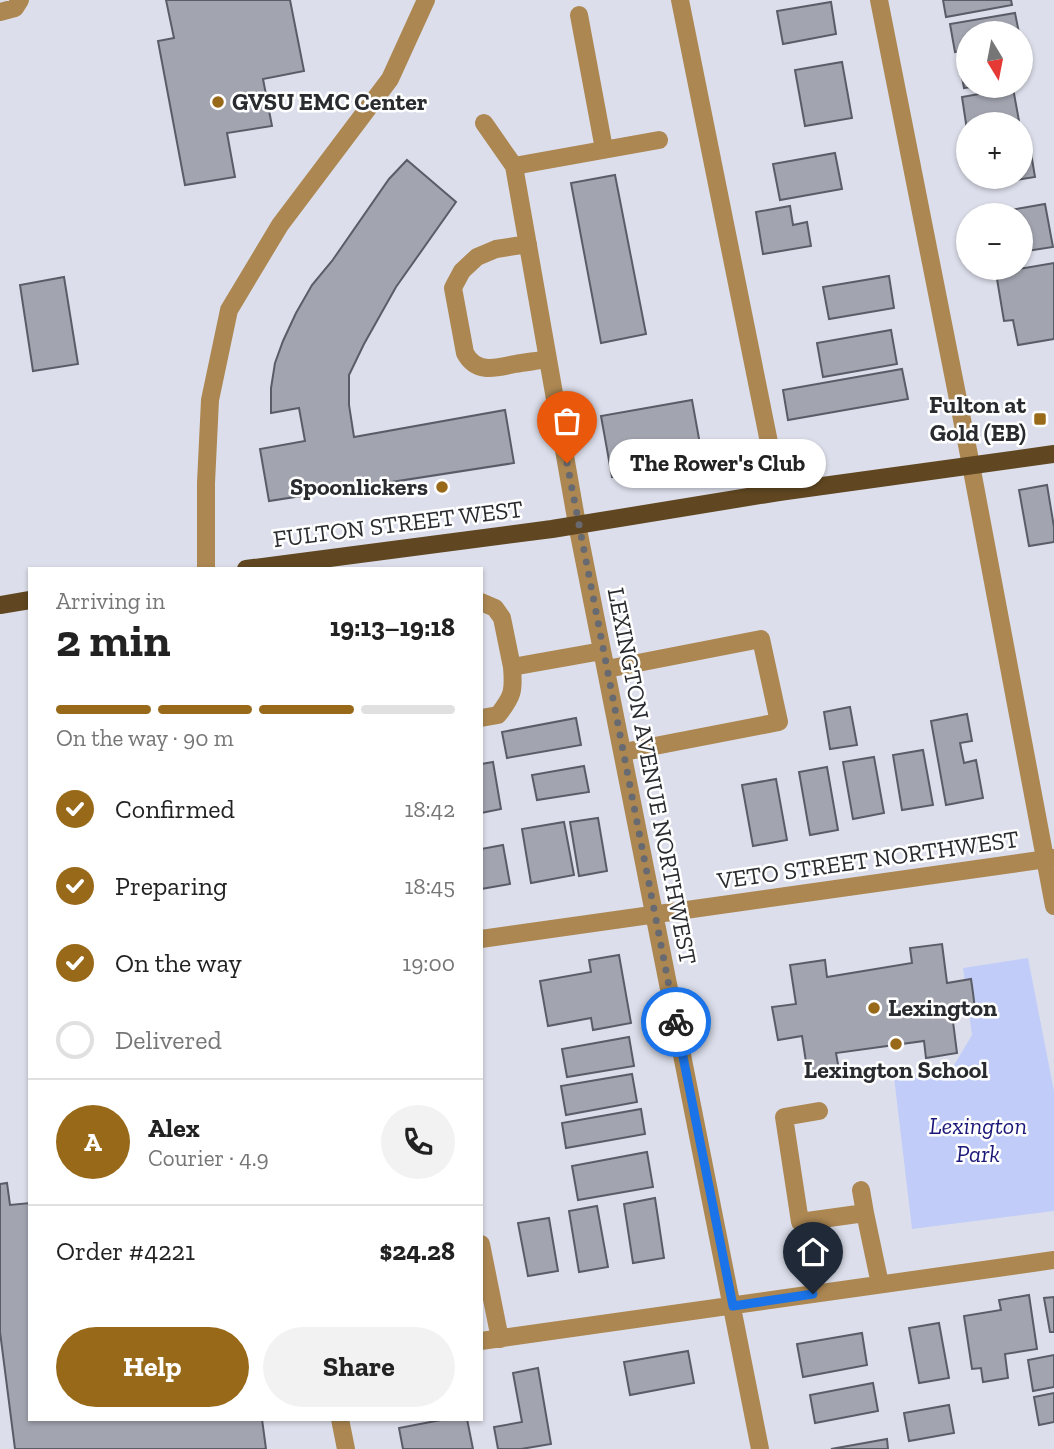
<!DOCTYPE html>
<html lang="en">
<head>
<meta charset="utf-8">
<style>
  :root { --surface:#fff; --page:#f2f2f2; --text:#222; --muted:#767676; --line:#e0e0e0; --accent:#986919 }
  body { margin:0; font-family:"Zilla Slab",serif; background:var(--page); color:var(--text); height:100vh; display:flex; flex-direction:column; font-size:26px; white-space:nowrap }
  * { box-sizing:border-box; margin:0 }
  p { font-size:23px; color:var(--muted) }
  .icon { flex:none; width:38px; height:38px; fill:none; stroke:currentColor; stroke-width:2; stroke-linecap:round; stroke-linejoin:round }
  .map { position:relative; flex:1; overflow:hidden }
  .drawer { position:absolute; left:28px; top:567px; width:455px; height:854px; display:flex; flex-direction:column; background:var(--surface); border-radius:0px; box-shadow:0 2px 5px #0004 }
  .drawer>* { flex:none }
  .needle { width:46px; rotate:170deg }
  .tools { position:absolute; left:956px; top:21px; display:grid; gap:14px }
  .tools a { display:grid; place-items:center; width:77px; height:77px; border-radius:50%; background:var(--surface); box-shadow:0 2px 5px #0004; font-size:35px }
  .pin { position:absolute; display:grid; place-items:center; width:60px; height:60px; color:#fff; margin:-72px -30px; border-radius:50% 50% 50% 0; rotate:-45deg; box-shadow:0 0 7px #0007 }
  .pin .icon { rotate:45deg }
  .courier { position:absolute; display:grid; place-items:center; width:70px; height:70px; margin:-35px; border:5px solid #1a73e8; border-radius:50%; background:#fff; color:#222; box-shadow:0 2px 9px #0007 }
  .bubble { position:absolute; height:49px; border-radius:24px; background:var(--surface); box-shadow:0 2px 5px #0004; font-size:23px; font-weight:800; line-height:49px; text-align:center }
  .head em { font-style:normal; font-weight:800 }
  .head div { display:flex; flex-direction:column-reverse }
  .head { display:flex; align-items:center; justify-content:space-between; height:119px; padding:0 28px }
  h1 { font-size:46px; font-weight:800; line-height:52px }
  .bar { display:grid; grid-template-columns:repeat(4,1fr); gap:10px 7px; align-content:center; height:84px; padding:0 28px }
  .bar i { height:9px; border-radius:5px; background:var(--line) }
  .bar .selected { background:var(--accent) }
  .bar p { grid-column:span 4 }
  .line { display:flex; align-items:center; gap:18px; padding:0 28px; border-top:2px solid var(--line) }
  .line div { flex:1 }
  .round { display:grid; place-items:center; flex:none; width:74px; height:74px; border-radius:37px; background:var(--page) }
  ol { padding:0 28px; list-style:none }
  li { display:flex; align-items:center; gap:21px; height:77px }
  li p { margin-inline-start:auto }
  li .icon { padding:7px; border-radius:50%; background:var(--accent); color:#fff; stroke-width:4 }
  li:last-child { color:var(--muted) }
  li i { width:38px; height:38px; border:4px solid var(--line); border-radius:50% }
  .cta { display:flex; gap:14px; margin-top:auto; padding:14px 28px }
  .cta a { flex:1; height:80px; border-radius:42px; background:var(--accent); color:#fff; font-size:28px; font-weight:800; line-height:80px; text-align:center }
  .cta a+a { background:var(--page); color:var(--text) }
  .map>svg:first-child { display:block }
  .green { fill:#c1cdf8 }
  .building { fill:#a2a5b0; stroke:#5a5d67; stroke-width:2 }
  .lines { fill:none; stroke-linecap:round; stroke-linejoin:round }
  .minor { stroke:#ac8752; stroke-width:18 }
  .major { stroke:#604721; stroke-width:18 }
  .done { stroke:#686a71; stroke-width:7; stroke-dasharray:0 12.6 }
  .route { stroke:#1a73e8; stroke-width:9 }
  .poi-dot { fill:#986919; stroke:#fff; stroke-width:2.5 }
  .labels { text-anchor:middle; stroke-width:5; stroke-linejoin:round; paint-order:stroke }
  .poi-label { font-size:24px; font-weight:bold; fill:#292b2f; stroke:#fff; text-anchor:start }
  .street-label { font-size:24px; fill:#292b2f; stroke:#fff }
  .park-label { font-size:24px; font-style:italic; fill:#1c1879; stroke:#fff }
</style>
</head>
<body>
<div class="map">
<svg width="1054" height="1449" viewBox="0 0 1054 1449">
  <rect width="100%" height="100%" fill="#dcdfeb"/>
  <path class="green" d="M1028,958L1054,1091V1211L912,1229L894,1077L951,1070L972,1035L963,968Z"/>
  <path class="building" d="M166,0H290L304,71L263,79L272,126L227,133L235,177L185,185L158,41L174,38Z
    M943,0H1011L1012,5L946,17Z
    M831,2L836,34L783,44L777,11Z
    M1015,13L1019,33H968V50L955,52L950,24Z
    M968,58V86H977L964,88L959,60Z
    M842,62L852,118L805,126L795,70Z
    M1013,88L1019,121L1002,124H968L967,130L962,97Z
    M1028,135L1035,177L986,185L984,177H1020V137Z
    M835,153L842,189L780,200L773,164Z
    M407,160L456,202L396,287L364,344L349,375V405L354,437L505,410L514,463L269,501L260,449L305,441L299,408L271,413V388L275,363L283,341L296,313L312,285L332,261L389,179Z
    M615,175L646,334L601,343L571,183Z
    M1045,204L1053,247L1020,252V215H982Z
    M790,206L793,225L807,222L811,246L763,254L756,212Z
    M1054,263V339L1018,345L1013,320L1004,321L996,273Z
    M889,276L894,308L829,319L823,287Z
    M64,277L78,364L33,371L20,285Z
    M891,330L897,364L823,377L817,343Z
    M902,369L908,399L788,420L783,390Z
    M692,400L703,461L612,477L601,416Z
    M1047,485L1054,527V542L1029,546L1019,490Z
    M850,707L857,745L830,749L824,712Z
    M967,714L972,741L960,743L964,763L976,760L983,798L946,805L931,721Z
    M576,718L581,745L507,758L502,732Z
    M923,750L933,805L902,810L893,755Z
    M874,757L884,813L853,819L843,762Z
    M493,762L501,809L481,813V764Z
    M584,766L589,792L537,800L532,775Z
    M827,767L838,830L810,835L799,772Z
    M776,779L787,840L753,846L742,785Z
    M598,818L607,871L579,876L570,822Z
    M564,822L574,875L531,883L522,829Z
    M503,845L510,884L481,889V849Z
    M942,944L947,983L971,979L973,993L975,1009L952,1014L957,1053L926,1058L924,1041L836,1053L839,1070L808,1075L802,1036L778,1040L772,1007L796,1004L790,965L825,960L827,977L912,963L910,948Z
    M619,955L631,1023L593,1030L591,1018L548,1026L540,981L591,972L589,960Z
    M629,1037L634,1066L567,1077L562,1049Z
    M632,1074L637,1102L566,1115L561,1086Z
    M641,1109L645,1134L566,1148L562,1123Z
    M647,1152L653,1187L578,1200L572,1166Z
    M7,1183L10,1205L30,1203V1419H262L266,1449H15L0,1332V1184Z
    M655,1198L664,1258L633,1263L624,1204Z
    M597,1206L608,1267L579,1272L569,1211Z
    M549,1218L558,1271L528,1276L518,1223Z
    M1029,1295L1037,1349L1005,1354L1008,1378L983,1382L981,1368L972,1369L964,1316L1001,1310L999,1300Z
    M1054,1297V1332H1050L1044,1298Z
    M939,1323L949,1378L919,1383L909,1328Z
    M862,1333L867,1365L803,1377L797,1344Z
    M688,1351L694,1383L630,1395L624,1362Z
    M1054,1355V1387L1033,1391L1028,1360Z
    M538,1368L551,1444L521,1449H498L494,1427L522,1422L513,1373Z
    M873,1383L878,1411L815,1423L810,1395Z
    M1054,1393V1422L1039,1425L1034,1397Z
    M949,1405L954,1433L909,1441L904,1413Z
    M446,1419H467L473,1449H403L399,1428Z
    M887,1439L888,1449H831Z"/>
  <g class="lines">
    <path class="minor" d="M680,0L779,492
      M879,0L971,465L1054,906
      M0,12L15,8L20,0
      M579,15L604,149
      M484,123L514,166L577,524L760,1449
      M514,166L659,140
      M528,244L496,249L477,257L462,271L455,284L453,288L465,353C476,374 496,368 515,364C526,362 537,361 548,359
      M206,569V483L210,400L229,310L280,225L390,79L426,0
      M481,602L495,608L502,618L512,667L602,651
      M607,669L761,639L779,722L624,752
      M481,718L498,715C513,696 514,691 512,667
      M481,939L1054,858
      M819,1111L784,1117L800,1222L865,1213L880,1284
      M861,1190L865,1213
      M481,1244L500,1339
      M481,1341L1054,1260
      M340,1419L346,1449"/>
    <path class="major" d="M246,569L552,529L779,492L1054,454
      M0,605L30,600"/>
  </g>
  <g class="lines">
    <path class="done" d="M567,463L676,1022"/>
    <path class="route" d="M676,1022L733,1306L813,1294"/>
  </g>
  <g class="poi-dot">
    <circle cx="218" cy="102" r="7"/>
    <rect x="1033" y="412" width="14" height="14" rx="3.5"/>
    <circle cx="442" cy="487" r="7"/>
    <circle cx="874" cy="1008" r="7"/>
    <circle cx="896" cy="1044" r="7"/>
  </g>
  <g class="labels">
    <g class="poi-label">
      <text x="232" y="110">GVSU EMC Center</text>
      <text x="1026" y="413" text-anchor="end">Fulton at<tspan x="1026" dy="28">Gold (EB)</tspan></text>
      <text x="428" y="495" text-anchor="end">Spoonlickers</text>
      <text x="888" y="1016">Lexington</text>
      <text x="896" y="1078" text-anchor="middle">Lexington School</text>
    </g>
    <g class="street-label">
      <text transform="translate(398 524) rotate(-7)" y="8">FULTON STREET WEST</text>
      <text transform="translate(652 776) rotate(79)" y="8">LEXINGTON AVENUE NORTHWEST</text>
      <text transform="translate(868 860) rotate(-8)" y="8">VETO STREET NORTHWEST</text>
    </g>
    <g class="park-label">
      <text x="978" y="1134">Lexington<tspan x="978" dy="28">Park</tspan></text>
    </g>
  </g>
</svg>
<div class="tools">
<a><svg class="needle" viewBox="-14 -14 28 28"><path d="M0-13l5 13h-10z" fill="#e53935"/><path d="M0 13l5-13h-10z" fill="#767676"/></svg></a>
<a>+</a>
<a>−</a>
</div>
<div class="pin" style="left:567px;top:463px;background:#ea580c"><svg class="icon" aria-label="bag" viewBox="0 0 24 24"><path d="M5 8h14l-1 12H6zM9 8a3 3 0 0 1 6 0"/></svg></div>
<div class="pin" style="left:813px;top:1294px;background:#1f2937"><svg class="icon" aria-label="home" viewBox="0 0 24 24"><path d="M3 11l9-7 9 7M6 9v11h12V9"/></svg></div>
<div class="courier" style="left:676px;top:1022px"><svg class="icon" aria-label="bike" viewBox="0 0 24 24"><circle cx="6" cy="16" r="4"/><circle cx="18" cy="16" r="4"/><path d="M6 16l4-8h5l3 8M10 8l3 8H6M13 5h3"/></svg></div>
<div class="bubble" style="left:609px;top:439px;width:217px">The Rower's Club</div>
<section class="drawer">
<div class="head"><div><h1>2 min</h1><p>Arriving in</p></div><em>19:13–19:18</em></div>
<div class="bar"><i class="selected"></i><i class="selected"></i><i class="selected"></i><i></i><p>On the way · 90 m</p></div>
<ol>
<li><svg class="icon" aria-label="check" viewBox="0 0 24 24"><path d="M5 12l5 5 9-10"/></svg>Confirmed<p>18:42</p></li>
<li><svg class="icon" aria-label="check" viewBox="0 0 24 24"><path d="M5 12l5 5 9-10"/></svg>Preparing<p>18:45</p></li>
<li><svg class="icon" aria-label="check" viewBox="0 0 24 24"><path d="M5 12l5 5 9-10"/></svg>On the way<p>19:00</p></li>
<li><i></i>Delivered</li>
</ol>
<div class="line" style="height:126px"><b class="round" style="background:var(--accent);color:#fff">A</b><div><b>Alex</b><p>Courier · 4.9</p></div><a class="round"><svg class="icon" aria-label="phone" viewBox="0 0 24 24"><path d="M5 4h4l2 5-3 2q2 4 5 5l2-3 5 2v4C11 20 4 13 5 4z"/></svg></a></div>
<div class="line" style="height:91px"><div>Order #4221</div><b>$24.28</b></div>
<div class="cta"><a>Help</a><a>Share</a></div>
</section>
</div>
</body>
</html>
